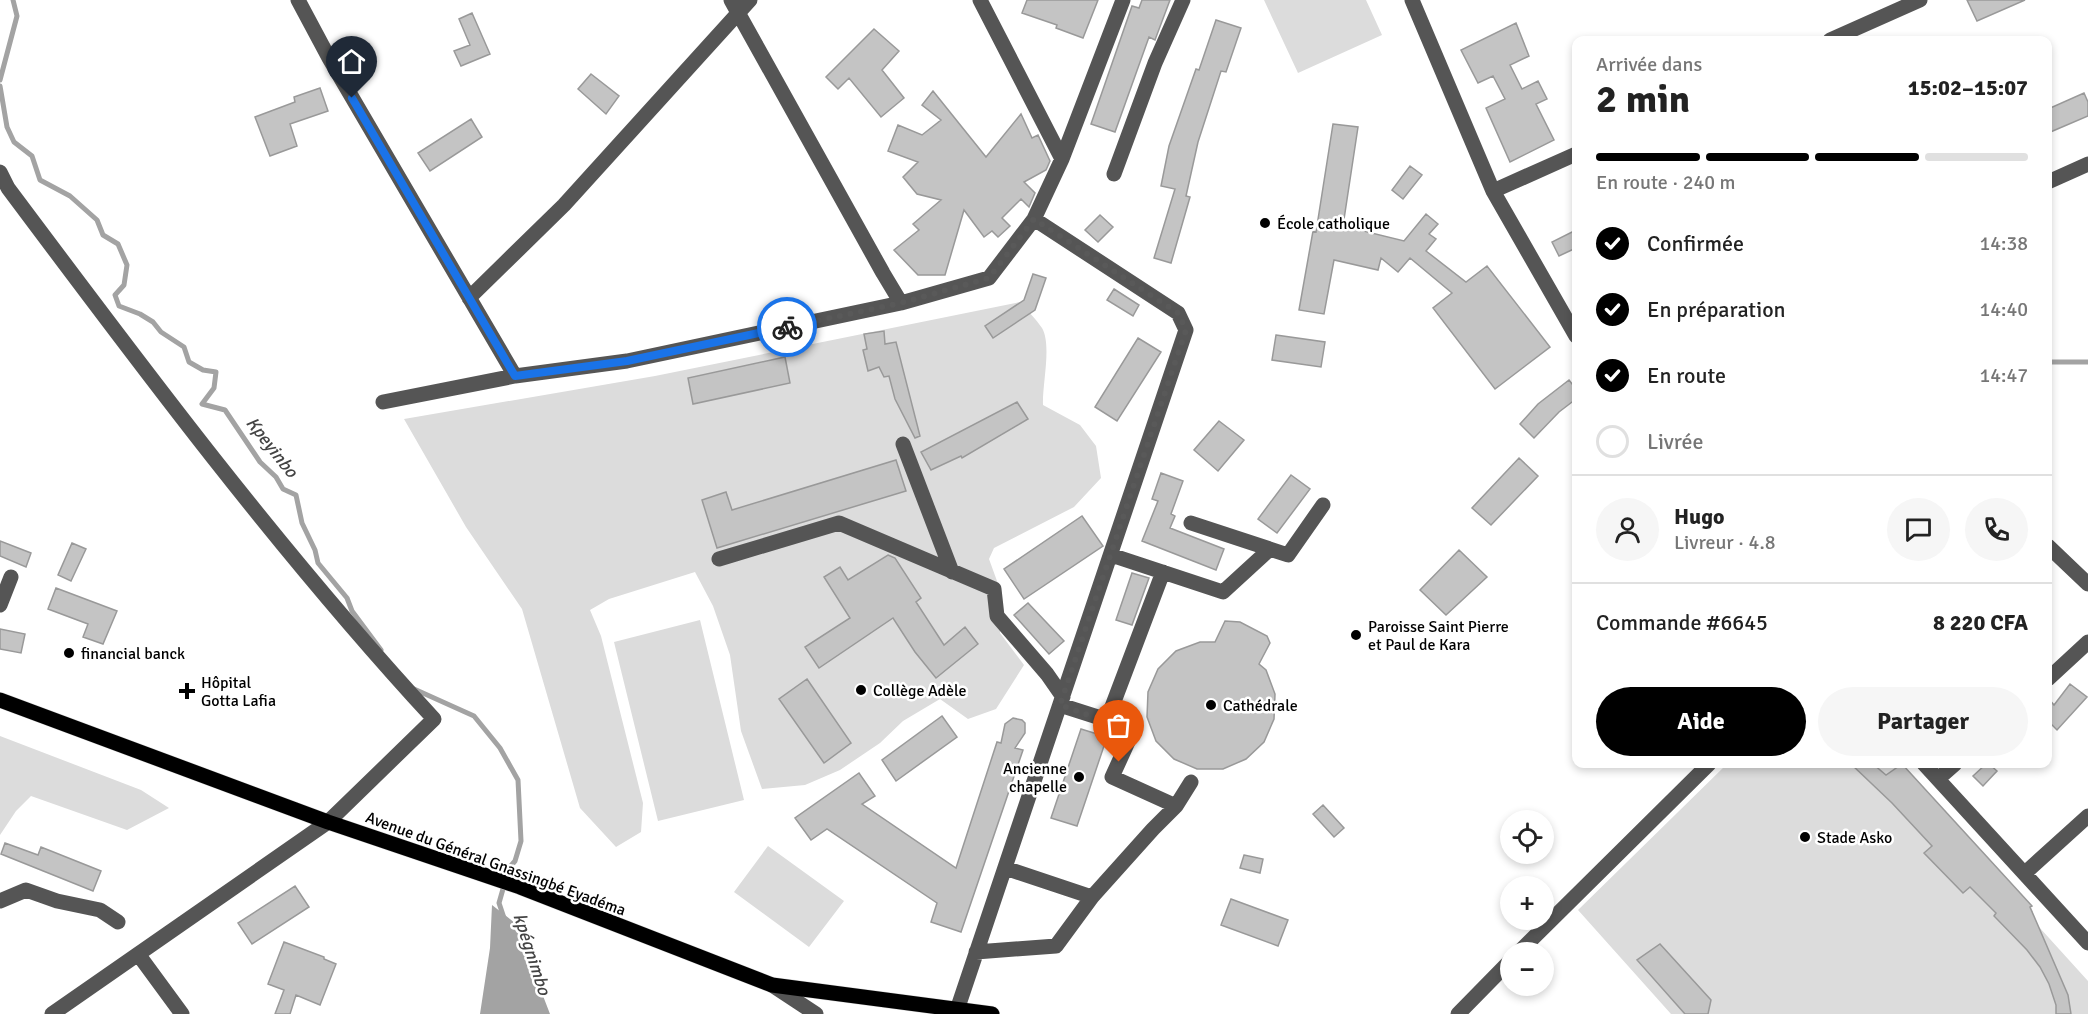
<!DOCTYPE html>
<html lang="fr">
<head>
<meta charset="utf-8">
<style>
  :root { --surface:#fff; --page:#f6f6f6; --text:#222; --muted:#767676; --line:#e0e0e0; --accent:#000 }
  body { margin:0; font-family:Signika,sans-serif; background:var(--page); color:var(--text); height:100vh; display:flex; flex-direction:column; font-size:22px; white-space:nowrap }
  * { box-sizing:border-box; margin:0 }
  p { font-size:20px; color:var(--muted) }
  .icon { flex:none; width:33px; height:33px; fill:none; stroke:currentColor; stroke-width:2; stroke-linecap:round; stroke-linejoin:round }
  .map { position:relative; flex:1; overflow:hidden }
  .drawer { position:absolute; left:1572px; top:36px; width:480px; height:732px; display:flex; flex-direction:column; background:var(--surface); border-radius:12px; box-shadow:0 3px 9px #0003 }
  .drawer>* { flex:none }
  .buttons { position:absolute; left:1500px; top:810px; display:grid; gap:12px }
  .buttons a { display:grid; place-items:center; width:54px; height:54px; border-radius:50%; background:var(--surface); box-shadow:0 3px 9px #0003; font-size:30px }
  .pin { position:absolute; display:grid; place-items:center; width:51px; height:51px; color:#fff; margin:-62px -26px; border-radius:50% 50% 50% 0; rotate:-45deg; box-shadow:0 0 6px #0007 }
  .pin .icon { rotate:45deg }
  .courier { position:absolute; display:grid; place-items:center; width:60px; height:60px; margin:-30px; border:4px solid #1a73e8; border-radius:50%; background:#fff; color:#222; box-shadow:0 2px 8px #0007 }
  .headline em { font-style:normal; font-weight:700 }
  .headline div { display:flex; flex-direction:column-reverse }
  .headline { display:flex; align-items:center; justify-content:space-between; height:102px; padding:0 24px }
  h1 { font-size:39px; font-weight:700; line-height:45px }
  .bar { display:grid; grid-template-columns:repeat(4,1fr); gap:9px 6px; align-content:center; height:72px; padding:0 24px }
  .bar i { height:8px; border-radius:4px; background:var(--line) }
  .bar .on { background:var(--accent) }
  .bar p { grid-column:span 4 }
  .line { display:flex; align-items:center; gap:15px; padding:0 24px; border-top:2px solid var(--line) }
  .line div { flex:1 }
  .round { display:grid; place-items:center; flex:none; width:63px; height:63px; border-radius:32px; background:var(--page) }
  ol { padding:0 24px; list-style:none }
  li { display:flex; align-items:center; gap:18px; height:66px }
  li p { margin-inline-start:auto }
  li .icon { padding:6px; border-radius:50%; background:var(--accent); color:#fff; stroke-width:4 }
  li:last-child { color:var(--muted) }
  li i { width:33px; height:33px; border:3px solid var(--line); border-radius:50% }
  .button { display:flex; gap:12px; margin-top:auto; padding:12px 24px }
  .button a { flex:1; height:69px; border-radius:36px; background:var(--accent); color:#fff; font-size:24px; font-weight:700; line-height:69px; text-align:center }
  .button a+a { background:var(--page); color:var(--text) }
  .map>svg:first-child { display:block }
  .green { fill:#dcdcdc }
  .water { fill:#a3a3a3 }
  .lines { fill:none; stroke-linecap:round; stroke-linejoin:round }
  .stream { stroke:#a3a3a3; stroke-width:5 }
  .building { fill:#c4c4c4; stroke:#999; stroke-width:1.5 }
  .major-casing { stroke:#dbdbdb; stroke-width:16 }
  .minor { stroke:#555; stroke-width:15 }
  .major { stroke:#000; stroke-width:15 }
  .done { stroke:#595959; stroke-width:6; stroke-dasharray:0 10.8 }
  .route { stroke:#1a73e8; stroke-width:8 }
  .poi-dot { fill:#000; stroke:#fff; stroke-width:2 }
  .labels { text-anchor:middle; stroke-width:5; stroke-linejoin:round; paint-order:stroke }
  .poi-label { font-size:16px; fill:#000; stroke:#fff; text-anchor:start }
  .street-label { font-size:16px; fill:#000; stroke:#fff }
  .water-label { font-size:18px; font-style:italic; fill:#444; stroke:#fff }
</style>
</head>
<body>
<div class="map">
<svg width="2088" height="1014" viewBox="0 0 2088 1014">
  <rect width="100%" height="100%" fill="#fff"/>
  <path class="green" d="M1264,0H1366L1382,35L1298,73Z
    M1020,302C1027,310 1036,319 1042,328C1052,345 1042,385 1043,405L1080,425L1096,446L1101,478L1074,507L994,548L989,559L1001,592L1000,633L1024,665L996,709L968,719L940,699L903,721L880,743L840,770L805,785L762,789L741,731L730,655L713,606L695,572L609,599L590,610L601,636L643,803L641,832L616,847L580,808L522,609L466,527L404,419L655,376Z
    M700,620L744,800L658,821L614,642Z
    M0,736L141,790L169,808L127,830L31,796L16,811L0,835Z
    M1727,764H1891L2088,981V1014H1671L1578,910Z
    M768,846L844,901L809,947L734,892Z"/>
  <path class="water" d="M492,905L515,923L550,1014H480L490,948Z"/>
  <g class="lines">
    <path class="stream" d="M0,80L17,16L13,0
      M0,86L7,127L14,142L32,156L40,180L70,196L97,220L103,235L118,244L127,265L124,285L115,295L119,306L140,314L153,322L161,332L184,347L189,362L203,370L216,372L214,388L202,404L225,410L260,462L276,477L283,489L296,495L302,523L315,550L318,563L347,598L352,611L381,650
      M2048,362H2088
      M414,689L474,716L500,748L518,780L521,841L515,861L509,868L499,903L504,918"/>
  </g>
  <path class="building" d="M1027,0H1098L1083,38L1056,28L1057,25L1022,13Z
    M1142,0H1170L1155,40L1149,37L1115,132L1091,124L1132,6L1139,8Z
    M1967,0H2025L1977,21Z
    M472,13L490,54L461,66L454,51L470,45L459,19Z
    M1216,20L1241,28L1226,72L1221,71L1198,142L1186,196L1190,197L1171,263L1154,258L1175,189L1161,186L1169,146L1196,69L1199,70Z
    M1516,23L1529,56L1510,65L1522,89L1538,81L1547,99L1536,104L1554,140L1510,162L1486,108L1505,99L1493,76L1478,83L1461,50Z
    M874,29L899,51L882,70L904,98L881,117L849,78L838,89L826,77Z
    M591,74L619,96L606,114L578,89Z
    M320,88L328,111L290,124L297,146L270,156L255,117L295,102L294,97Z
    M933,91L986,157L1021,114L1032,138L1038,135L1050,161L1046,170L1024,182L1035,193L1029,207L1021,199L1002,218L1010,226L998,237L992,231L984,237L964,210L945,275H918L894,250L919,230L913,224L941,200L917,194L903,177L918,162L888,151L898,125L922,135L941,120L922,105Z
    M2084,93L2088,102V116L2048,133V109Z
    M471,119L482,137L430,171L418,153Z
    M1333,124L1358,127L1343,226L1404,241L1426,214L1438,224L1429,234L1436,239L1426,251L1466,282L1487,266L1550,347L1495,389L1433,308L1452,293L1410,258L1398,272L1381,258L1378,270L1334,260L1324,314L1299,310L1313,231L1316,232Z
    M1410,166L1422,175L1403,199L1392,190Z
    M1100,215L1113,227L1098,242L1085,230Z
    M1576,230V248L1559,256L1552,242Z
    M1033,274L1046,278L1035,310L993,338L985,326L1024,300Z
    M1114,289L1139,305L1133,316L1107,300Z
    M884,331L885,344L896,342L920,436L915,438L895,399L889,376L884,377L879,367L868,371L863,350L867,349L864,334Z
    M1276,335L1325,342L1321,367L1272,360Z
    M1138,338L1161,352L1117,421L1095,407Z
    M785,357L790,383L693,404L688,378Z
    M1569,380L1576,389V399L1559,412L1534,438L1520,424L1538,404Z
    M1017,402L1028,419L962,458L961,456L931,470L921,452Z
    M1219,421L1244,440L1218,471L1194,450Z
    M1519,458L1538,476L1491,525L1472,508Z
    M896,460L906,491L717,548L702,500L726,492L732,510Z
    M1161,473L1183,481L1171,514L1175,516L1170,528L1224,549L1216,570L1142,541L1158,501L1152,499Z
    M1291,475L1310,489L1277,533L1258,519Z
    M1082,516L1103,546L1024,599L1004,569Z
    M0,541L31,553L26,567L0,556Z
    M72,543L86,549L71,581L58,575Z
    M1459,550L1487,577L1446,615L1420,590Z
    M888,555L895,558L921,598L916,602L944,645L965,627L978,644L936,678L915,652L893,618L819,668L805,647L850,618L824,577L840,567L848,580Z
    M1132,573L1149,578L1132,625L1116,620Z
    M56,588L117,611L103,644L83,637L88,624L48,609Z
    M1028,603L1064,641L1049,654L1014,615Z
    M1225,621L1240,622L1267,636L1270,643L1259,664L1266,670L1275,694L1274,719L1264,742L1246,759L1223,769H1197L1174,759L1156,741L1147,717L1148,692L1158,669L1176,651L1200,642H1215Z
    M0,629L25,634L21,653L0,649Z
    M807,679L851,743L824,763L779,699Z
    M2070,684L2087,697L2057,730L2048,721V698L2054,705Z
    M942,716L957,737L896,781L882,760Z
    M1013,718L1022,720L1025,723V733L1015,748L1023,750L961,932L931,922L937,903L827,829L811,840L795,818L859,773L875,796L862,804L956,868L997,742L1001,743L1005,724Z
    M1081,729L1107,737L1077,826L1051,818Z
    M1851,764H1873L1886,775L1902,764L2032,906L2030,907L2068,995L2071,1014H2056V1005L2049,984L2040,967L2027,950L1994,916L1996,913L1970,887L1963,893L1924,853L1932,846L1892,803Z
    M1986,764H1989L1997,771L1983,786L1973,776Z
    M1323,805L1344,828L1334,837L1313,814Z
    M5,843L38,855L41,847L101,871L93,891L1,854Z
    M1244,855L1263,859L1260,873L1240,868Z
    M295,886L309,907L252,944L238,923Z
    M1231,899L1288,920L1278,946L1221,925Z
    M284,942L324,957V959L336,964L320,1005L296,995L290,1014H275L284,990L268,984Z
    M1660,944L1711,1000L1708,1014H1685L1637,960Z"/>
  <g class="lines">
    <g class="major-casing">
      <path id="major" d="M0,700L328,822L520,887L772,985L992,1014"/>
    </g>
    <path class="minor" d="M298,0L329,58L515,376
      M731,0L883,273L901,303
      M980,0L1062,159
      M1412,0L1493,191L1576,336
      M1830,40L1920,0
      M0,172L8,188C144,370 280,552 434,719L328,822L52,1014
      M1114,174L1155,63L1183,0
      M2048,182L2088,164
      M1493,191L1576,154
      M469,298L564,205L750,0
      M383,402L515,376L627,361L901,303L989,278L1034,219L1062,159L1123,0
      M903,444L952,572
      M1191,523L1288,555L1323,505
      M2048,546L2088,584
      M1111,555L1223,592L1270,549
      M719,559L839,523L994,589L997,616L1047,674L1063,697
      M0,605L11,577
      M2048,679L2088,642
      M1060,705L1107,720L1163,572
      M1107,720L1133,731L1112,777L1176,806L1191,782
      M1924,764L2088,943
      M1938,779L1955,764
      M1005,868L1092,897L1153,829L1176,806
      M2025,873L2088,816
      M0,901L26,890L57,901L100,910L118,922
      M976,952L1056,946L1092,897
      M1519,952L1709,764
      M138,954L182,1014
      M772,985L816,1014
      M957,1010L1186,330L1178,313L1034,219
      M1458,1014L1510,961"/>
    <use href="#major" class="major"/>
  </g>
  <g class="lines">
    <path class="done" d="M787,327L901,303L989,278L1034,219L1178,313L1186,330L1060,705L1133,731L1119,762"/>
    <path class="route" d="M352,98L515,376L627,361L787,327"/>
  </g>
  <g class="poi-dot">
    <circle cx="1265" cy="223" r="6"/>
    <circle cx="1356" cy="635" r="6"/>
    <circle cx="69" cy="653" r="6"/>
    <circle cx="861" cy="690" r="6"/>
    <path d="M184 682h6v6h6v6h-6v6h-6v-6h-6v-6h6z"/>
    <circle cx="1211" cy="705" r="6"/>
    <circle cx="1079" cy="777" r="6"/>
    <circle cx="1805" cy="837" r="6"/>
  </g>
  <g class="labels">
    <g class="poi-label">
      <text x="1277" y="229">École catholique</text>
      <text x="1368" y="632">Paroisse Saint Pierre<tspan x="1368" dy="18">et Paul de Kara</tspan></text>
      <text x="81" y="659">financial banck</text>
      <text x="201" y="688">Hôpital<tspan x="201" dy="18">Gotta Lafia</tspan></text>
      <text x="873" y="696">Collège Adèle</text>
      <text x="1223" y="711">Cathédrale</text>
      <text x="1067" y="774" text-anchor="end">Ancienne<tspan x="1067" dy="18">chapelle</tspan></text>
      <text x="1817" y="843">Stade Asko</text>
    </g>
    <g class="street-label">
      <text transform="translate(496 863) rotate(20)" y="6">Avenue du Général Gnassingbé Eyadéma</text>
    </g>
    <g class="water-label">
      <text transform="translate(272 447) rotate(52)" y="6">Kpeyinbo</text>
      <text transform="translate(532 954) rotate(72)" y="6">kpégnimbo</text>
    </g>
  </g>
</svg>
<div class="buttons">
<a><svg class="icon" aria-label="locate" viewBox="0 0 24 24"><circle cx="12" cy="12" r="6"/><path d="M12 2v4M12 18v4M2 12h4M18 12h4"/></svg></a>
<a>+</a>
<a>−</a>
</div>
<div class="pin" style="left:1119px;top:762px;background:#ea580c"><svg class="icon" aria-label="bag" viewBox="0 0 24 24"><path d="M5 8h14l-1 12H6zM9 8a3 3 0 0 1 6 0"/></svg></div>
<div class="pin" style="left:352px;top:98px;background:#1f2937"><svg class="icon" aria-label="home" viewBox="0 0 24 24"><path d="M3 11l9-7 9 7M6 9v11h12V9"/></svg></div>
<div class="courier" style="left:787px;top:327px"><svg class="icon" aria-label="bike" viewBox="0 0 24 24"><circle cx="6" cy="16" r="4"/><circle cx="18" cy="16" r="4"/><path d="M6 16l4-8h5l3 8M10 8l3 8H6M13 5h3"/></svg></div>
<section class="drawer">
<div class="headline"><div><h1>2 min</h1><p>Arrivée dans</p></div><em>15:02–15:07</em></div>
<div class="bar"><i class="on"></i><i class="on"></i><i class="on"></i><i></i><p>En route · 240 m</p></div>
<ol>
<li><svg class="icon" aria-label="check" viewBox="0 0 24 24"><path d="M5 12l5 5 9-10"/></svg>Confirmée<p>14:38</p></li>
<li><svg class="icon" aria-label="check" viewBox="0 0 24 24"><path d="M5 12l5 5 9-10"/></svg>En préparation<p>14:40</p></li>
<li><svg class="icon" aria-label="check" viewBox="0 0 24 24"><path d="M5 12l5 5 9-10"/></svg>En route<p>14:47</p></li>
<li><i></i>Livrée</li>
</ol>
<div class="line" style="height:108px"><a class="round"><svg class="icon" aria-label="person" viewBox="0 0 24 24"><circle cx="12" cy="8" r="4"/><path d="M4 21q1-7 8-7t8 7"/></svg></a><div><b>Hugo</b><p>Livreur · 4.8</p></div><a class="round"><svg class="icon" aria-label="chat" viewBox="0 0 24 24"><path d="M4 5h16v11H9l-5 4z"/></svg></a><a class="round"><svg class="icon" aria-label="phone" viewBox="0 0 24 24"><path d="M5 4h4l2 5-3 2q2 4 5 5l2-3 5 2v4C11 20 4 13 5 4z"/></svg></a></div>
<div class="line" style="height:78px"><div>Commande #6645</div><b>8 220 CFA</b></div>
<div class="button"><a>Aide</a><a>Partager</a></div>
</section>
</div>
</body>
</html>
